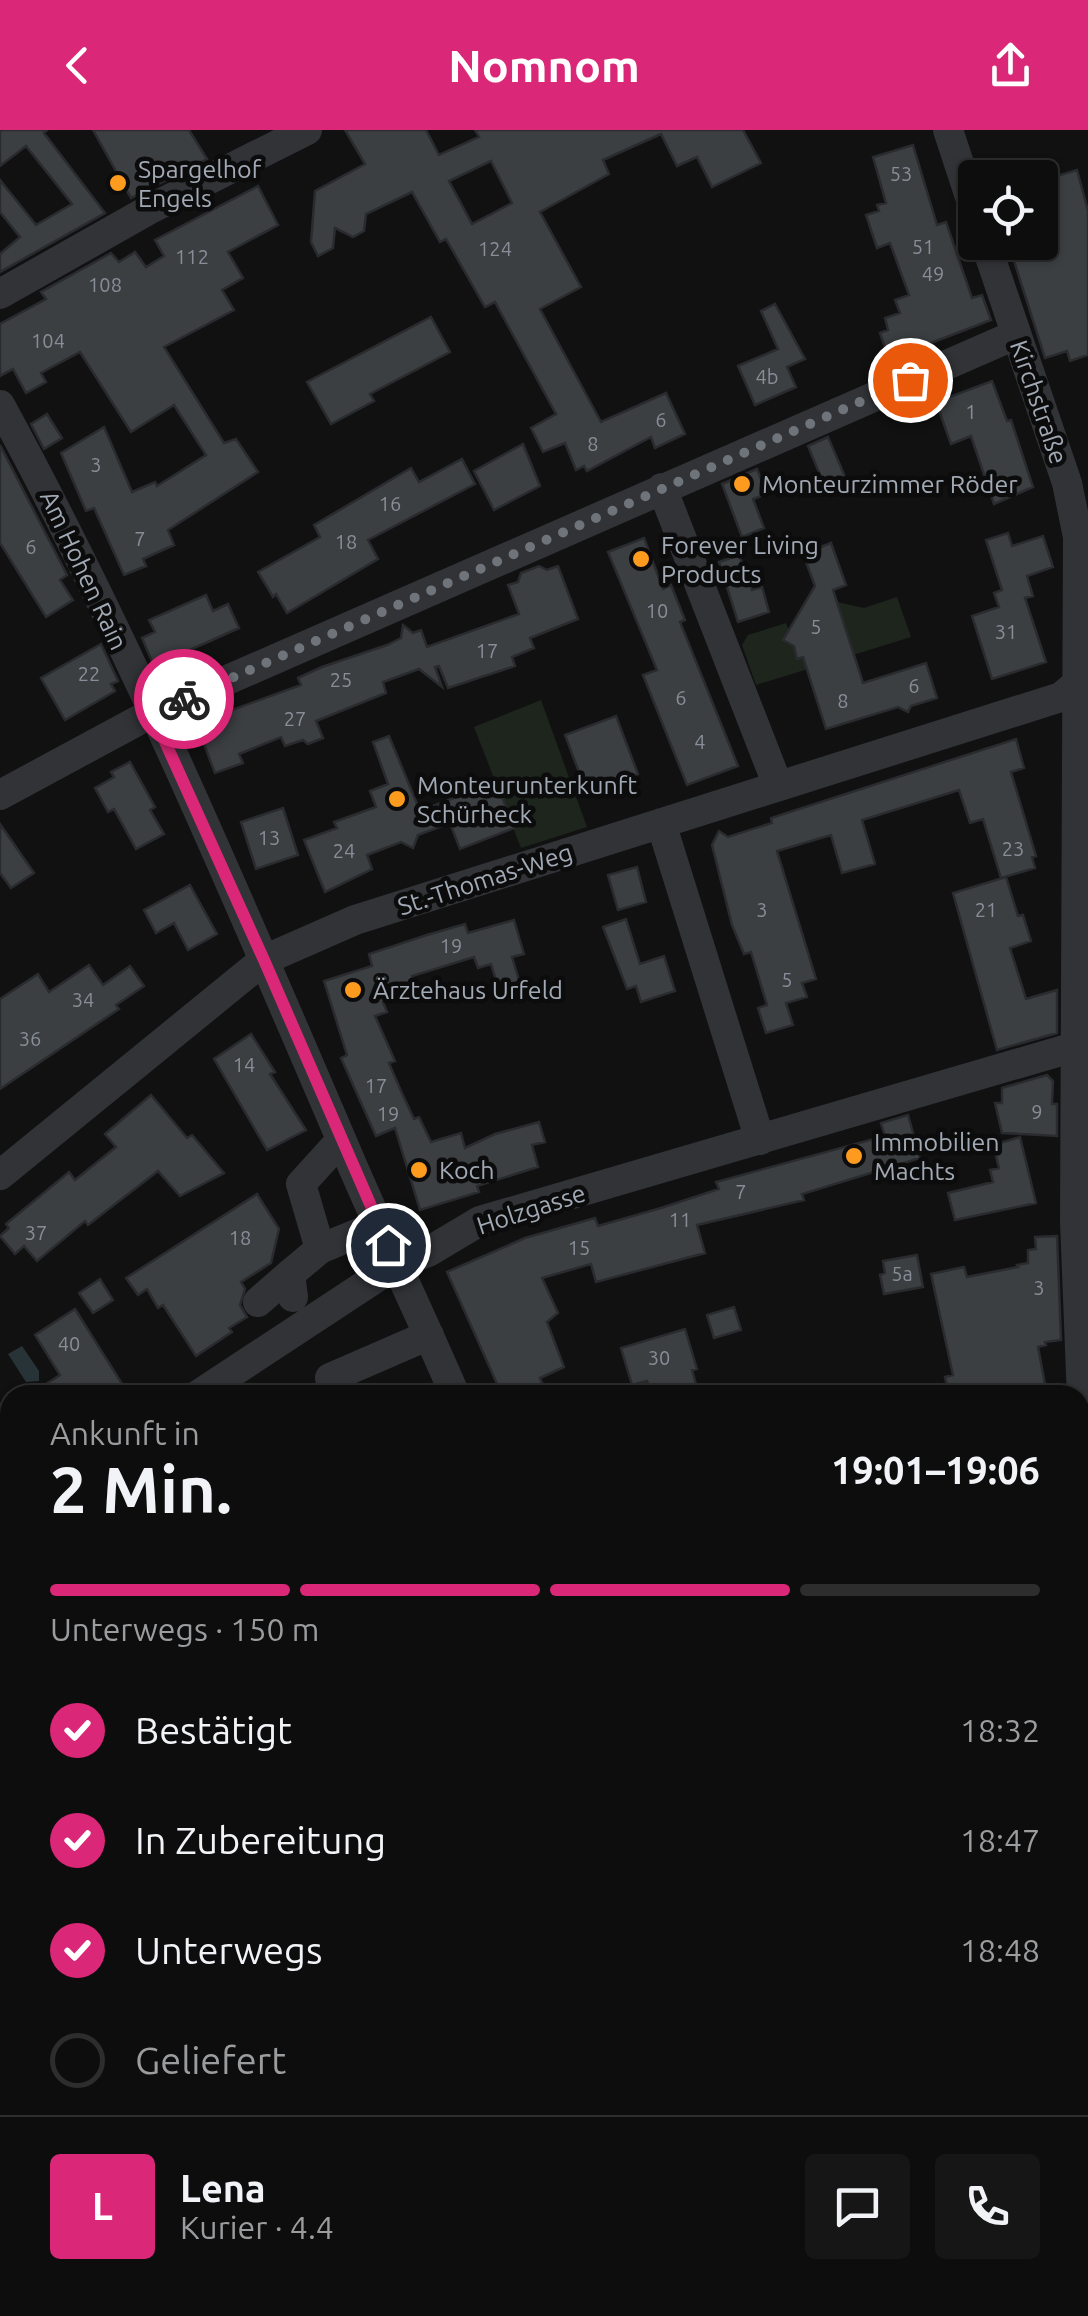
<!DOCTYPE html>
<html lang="de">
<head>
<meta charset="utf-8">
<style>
  :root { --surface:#0d0d0e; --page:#161617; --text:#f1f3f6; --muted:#9a9c9e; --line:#2d2d2e; --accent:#db2777 }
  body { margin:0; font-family:Ubuntu,sans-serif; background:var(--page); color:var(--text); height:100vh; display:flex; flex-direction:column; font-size:38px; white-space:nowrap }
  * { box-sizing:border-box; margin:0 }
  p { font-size:32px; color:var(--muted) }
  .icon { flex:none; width:55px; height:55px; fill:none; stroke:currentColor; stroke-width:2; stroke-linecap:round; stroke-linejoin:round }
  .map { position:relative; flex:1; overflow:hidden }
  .sheet { position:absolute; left:0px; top:1255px; width:1090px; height:932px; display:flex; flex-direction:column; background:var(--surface); border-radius:30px 30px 0 0; box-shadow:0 2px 8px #0004,0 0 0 2px var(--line) }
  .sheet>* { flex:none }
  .fabs { position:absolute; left:958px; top:30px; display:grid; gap:20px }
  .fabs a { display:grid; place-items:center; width:100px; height:100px; border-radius:10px; background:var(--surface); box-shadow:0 2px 8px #0004,0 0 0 2px var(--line); font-size:50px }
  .pin { position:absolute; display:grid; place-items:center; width:85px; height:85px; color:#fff; margin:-42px; border:5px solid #fff; border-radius:50%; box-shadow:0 2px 10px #0007 }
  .courier { position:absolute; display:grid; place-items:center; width:100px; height:100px; margin:-50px; border:8px solid #db2777; border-radius:50%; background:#fff; color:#222; box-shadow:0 2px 12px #0007 }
  .summary em { font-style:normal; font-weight:700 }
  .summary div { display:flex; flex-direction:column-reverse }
  .summary { display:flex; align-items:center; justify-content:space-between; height:170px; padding:0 50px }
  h1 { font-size:65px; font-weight:700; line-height:75px }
  .bar { display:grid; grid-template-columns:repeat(4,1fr); gap:15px 10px; align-content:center; height:120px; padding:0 50px }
  .bar i { height:12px; border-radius:8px; background:var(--line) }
  .bar .on { background:var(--accent) }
  .bar p { grid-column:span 4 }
  .line { display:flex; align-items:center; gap:25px; padding:0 50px; border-top:2px solid var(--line) }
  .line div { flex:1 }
  .round { display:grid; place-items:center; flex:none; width:105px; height:105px; border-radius:10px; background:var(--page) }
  ol { padding:0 50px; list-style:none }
  li { display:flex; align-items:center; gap:30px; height:110px }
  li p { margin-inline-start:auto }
  li .icon { padding:10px; border-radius:50%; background:var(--accent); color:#fff; stroke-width:4 }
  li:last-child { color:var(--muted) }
  li i { width:55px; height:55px; border:5px solid var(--line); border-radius:50% }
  header { display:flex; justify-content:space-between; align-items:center; height:130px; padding:0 50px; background:var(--accent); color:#fff; font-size:45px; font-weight:700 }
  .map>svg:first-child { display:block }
  .green { fill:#1d251d }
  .water { fill:#283338 }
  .building { fill:#3c3f42; stroke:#2a2b2e; stroke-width:2.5; fill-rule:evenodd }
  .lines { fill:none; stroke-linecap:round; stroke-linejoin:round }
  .minor { stroke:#313337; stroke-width:30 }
  .done { stroke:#6f747b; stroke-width:10; stroke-dasharray:0 18 }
  .route { stroke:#db2777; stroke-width:12 }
  .poi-dot { fill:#fc9b1e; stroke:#0c0c0d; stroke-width:4 }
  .labels { text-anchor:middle; stroke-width:9; stroke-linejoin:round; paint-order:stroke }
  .number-label { font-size:20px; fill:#888e98 }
  .poi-label { font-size:25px; fill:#a1a9b4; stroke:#0c0c0d; text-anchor:start }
  .street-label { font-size:25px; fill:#a1a9b4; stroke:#0c0c0d }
</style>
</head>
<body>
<header><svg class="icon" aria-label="back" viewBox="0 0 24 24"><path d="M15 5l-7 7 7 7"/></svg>Nomnom<svg class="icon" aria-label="share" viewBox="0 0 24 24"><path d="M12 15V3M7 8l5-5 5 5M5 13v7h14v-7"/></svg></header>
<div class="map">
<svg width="1088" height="2186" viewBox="0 0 1088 2186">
  <rect width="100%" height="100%" fill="#111112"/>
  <path class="green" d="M897,467L911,507L756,555L742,515L748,505L786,493L789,501L785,507L793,515L799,529L850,511L837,472L864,478Z
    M541,570L587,697L521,718L474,597Z"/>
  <path class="water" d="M22,1216L39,1241V1251L26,1252L8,1224Z"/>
  <path class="building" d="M0,0H47L44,3L105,83L0,142V124L20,107L0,82V50L36,95L72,74L26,16L0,36Z
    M93,0H189L207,29L131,68Z
    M345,0H426L439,25L479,7L475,0H743L761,33L712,57L697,27L677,36L661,4L603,30L609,44L540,82L581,157L540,179L601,292L666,263L685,304L655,318L651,307L587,341L584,336L576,340L565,313L543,322L531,298L556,284L495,172L485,177L446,109L440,112L412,62L366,84L364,101L353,107L335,98L333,118L318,126L311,112L315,61L365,34ZM491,31L512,73L472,94L449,51Z
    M913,15L937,95L946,92L972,168L982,165L991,190L889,229L880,203L888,200L885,188L900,183L895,170L909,165L890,113L877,118L866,85L879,81L877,75L886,73L873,27Z
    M1077,40L1088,81V225L1070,231L1067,221L1045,228L1008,112H1040V69L1048,67L1043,50Z
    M258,56L278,95L228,122L243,148L222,160L234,180L164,217L224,313L236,309L258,342L168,400L174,415L143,429L146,436L124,445L94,378L86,381L61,323L104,297L132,362L155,352L157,356L206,325L174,275L131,302L80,222L41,243L46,252L26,263L13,239L0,246V194L46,169L41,162L111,123L119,132L135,122L146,137L164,126L155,110Z
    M775,174L805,229L787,237L796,257L755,275L738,236L778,219L761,181Z
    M431,187L450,222L370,264L374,271L331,294L307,252Z
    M992,251L1007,291L1011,290L1033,357L994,374L971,306L951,314L936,272Z
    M47,284L62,308L44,319L31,294Z
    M828,307L846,349L825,357L808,316Z
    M523,314L540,356L494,380L474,341Z
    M0,315L67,445L60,450L73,470L46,487L0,413Z
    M462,329L475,354L368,410L378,429L287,483L276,464L273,467L258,442L320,407L314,395L411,338L419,352Z
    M757,339L767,364L753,369L764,398L742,407L722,354Z
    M1008,403L1012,416L1043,406L1053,437L1027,446L1033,466L1025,468L1046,532L992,549L972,486L999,477L994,463L1002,460L986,410Z
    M644,408L663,459L671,455L685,490L680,492L738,636L687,655L643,545L657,540L608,422Z
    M831,413L846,455L833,460L863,553L926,533L937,568L911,576L908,582L898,577L826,599L803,527L797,529L794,516L783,510L815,456L803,424Z
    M739,425L752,460L762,457L769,482L738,492L719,432Z
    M539,436L547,440L558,436L578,489L530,508L534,518L512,527L515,536L448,558L439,536L435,537L442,557L419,539L383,552L386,563L316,591L323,608L308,614L303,610L285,616L281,607L239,624L243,633L215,643L196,593L301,555L298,548L322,537L387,515L401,508L403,495L413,503L421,500L427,517L519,484L508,455L518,452L521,443Z
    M206,465L213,481L228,474L239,498L154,536L142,508L155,502L149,490Z
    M101,514L118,551L111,554L115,561L65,590L41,548Z
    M616,586L638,644L602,657L600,652L585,658L565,605Z
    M389,606L420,681L482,657L487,668L501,664L514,698L460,719L450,693L418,705L413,718L401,712L367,725L372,739L325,762L304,710L337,698L334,692L376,677L370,661L388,654L373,612Z
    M1016,609L1024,638L1011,642L1036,726L1032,727L1035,738L1001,748L983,689L970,693L959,660L862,690L875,734L842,743L831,705L777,721L816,849L802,853L807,867L786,873L793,895L766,903L758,878L767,875L751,822L744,824L732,795L712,715L719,701L728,707L772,693L771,688Z
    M130,632L155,677L150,680L164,704L136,719L114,679L108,682L95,658L114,647L111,642Z
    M283,678L298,725L256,739L241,692Z
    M0,694L34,743L11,758L0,743Z
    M637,737L646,772L618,780L608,745Z
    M1006,747L1018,786L1023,785L1031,811L1010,818L1026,869L1057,860V903L997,920L953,763Z
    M190,755L217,804L188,820L174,793L156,803L144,780Z
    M626,789L640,834L664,826L675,861L641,872L636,856L627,859L603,797Z
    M514,790L524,824L512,827L523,864L502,870L491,834L478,838L474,827L412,846L417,862L383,872L387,882L375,886L395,931L389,933L401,961L414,989L419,987L431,1012L461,1003L465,1018L495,1004L539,992L545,1012L532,1015L538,1037L477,1056L479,1062L420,1080L395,998L376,1006L341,928L347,925L324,851L372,836L369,824L427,805L465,794L468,803Z
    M89,835L103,855L130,836L144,856L116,875L119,879L0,959V869L38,844L49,862Z
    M251,904L275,942L270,944L306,1000L267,1020L214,929Z
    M1047,945L1053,951L1052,974H1057V1006L1002,1003L995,973H1002V958Z
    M151,965L187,1008L192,1005L224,1043L180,1066L158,1041L88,1095L85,1091L37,1131L24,1116L15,1124L0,1106L9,1098L6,1094L69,1042L75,1050L116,1017L105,1004Z
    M908,985L920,1028L802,1064L804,1070L697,1095L705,1123L596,1152L591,1134L542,1148L558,1183L547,1192L564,1237L540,1248L547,1265H502L447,1142L525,1108L595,1088L598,1096L661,1078L719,1059L716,1052L885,1006L881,993Z
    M1020,1007L1036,1073L955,1090L948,1063L993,1052L990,1040L999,1038L993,1015Z
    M257,1064L279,1099L271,1133L241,1152L245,1159L240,1175L247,1187L229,1198L232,1202L196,1226L163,1175L158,1178L147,1159L138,1165L126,1148Z
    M1057,1106L1061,1210L1045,1212L1046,1215L1038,1217L1047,1265H949L945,1247L953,1245L931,1144L964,1137L967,1147L1018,1137L1017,1135L1028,1133V1120L1036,1119L1035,1107Z
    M917,1125L923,1157L884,1164L880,1145L885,1143L883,1131Z
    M100,1149L113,1170L93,1183L79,1163Z
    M734,1177L741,1200L714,1208L707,1185Z
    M75,1179L129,1265H29L60,1245L35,1205Z
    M685,1199L697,1239L692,1240L699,1265H652L647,1251L632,1255L621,1218Z"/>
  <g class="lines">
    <path class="minor" d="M948,0L975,82
      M985,112L1067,353L1078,407L1075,1092L1084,1320
      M0,164L152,78L307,0
      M0,275C129,511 235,762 341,1009C377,1095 418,1179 455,1265
      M662,358L778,656
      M0,665L152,583L1015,205
      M661,693L760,1010
      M0,1045L264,830L355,790L1061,567L1079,552L1088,551
      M320,1119L301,1054L341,1010
      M293,1167L290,1144L320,1119L378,1095
      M258,1172L290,1144
      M330,1248L429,1205
      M198,1265L397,1134L428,1122L480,1091L1088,913
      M0,1399L10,1393
      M1080,1509L1088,1507
      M0,1542L10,1552
      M1080,1795H1088
      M0,1799L10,1790
      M0,2099L10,2098
      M177,2186L180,2178
      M376,2186L378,2178
      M594,2186V2178
      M851,2186L852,2178"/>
  </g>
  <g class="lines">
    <path class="done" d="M184,569L910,250"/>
    <path class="route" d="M184,569L152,583L264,830L388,1115"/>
  </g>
  <g class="poi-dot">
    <circle cx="118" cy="53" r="10"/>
    <circle cx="742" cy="354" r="10"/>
    <circle cx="641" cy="429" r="10"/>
    <circle cx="397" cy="669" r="10"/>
    <circle cx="353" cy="860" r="10"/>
    <circle cx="854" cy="1026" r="10"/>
    <circle cx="419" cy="1040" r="10"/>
  </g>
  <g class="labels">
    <g class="number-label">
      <text x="901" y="51">53</text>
      <text x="923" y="124">51</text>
      <text x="495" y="126">124</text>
      <text x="192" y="134">112</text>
      <text x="933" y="151">49</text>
      <text x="105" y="162">108</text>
      <text x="48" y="218">104</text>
      <text x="767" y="254">4b</text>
      <text x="971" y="289">1</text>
      <text x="661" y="297">6</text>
      <text x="593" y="321">8</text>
      <text x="96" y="342">3</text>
      <text x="390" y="381">16</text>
      <text x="140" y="416">7</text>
      <text x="346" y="419">18</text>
      <text x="31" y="424">6</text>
      <text x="657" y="488">10</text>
      <text x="816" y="504">5</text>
      <text x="1006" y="509">31</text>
      <text x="487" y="528">17</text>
      <text x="89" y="551">22</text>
      <text x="341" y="557">25</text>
      <text x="914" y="563">6</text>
      <text x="681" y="575">6</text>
      <text x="843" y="578">8</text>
      <text x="295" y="596">27</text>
      <text x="700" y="619">4</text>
      <text x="269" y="715">13</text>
      <text x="1013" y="726">23</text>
      <text x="344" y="728">24</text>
      <text x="762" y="787">3</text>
      <text x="986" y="787">21</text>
      <text x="451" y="823">19</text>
      <text x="787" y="857">5</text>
      <text x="83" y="877">34</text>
      <text x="30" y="916">36</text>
      <text x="244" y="942">14</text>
      <text x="376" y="963">17</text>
      <text x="1037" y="989">9</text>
      <text x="388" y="991">19</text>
      <text x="741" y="1069">7</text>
      <text x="680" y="1097">11</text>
      <text x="36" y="1110">37</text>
      <text x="240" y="1115">18</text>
      <text x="579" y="1125">15</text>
      <text x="902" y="1151">5a</text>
      <text x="1039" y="1165">3</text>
      <text x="69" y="1221">40</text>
      <text x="659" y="1235">30</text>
    </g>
    <g class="poi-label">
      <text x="138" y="48">Spargelhof<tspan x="138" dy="29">Engels</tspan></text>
      <text x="762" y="363">Monteurzimmer Röder</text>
      <text x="661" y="424">Forever Living<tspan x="661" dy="29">Products</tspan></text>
      <text x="417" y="664">Monteurunterkunft<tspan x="417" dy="29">Schürheck</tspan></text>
      <text x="373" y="869">Ärztehaus Urfeld</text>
      <text x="874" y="1021">Immobilien<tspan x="874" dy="29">Machts</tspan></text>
      <text x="439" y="1049">Koch</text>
    </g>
    <g class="street-label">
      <text transform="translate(1039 272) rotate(71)" y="9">Kirchstraße</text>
      <text transform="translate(84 440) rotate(65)" y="9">Am Hohen Rain</text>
      <text transform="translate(485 749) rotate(-18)" y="9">St.-Thomas-Weg</text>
      <text transform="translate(531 1079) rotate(-18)" y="9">Holzgasse</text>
    </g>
  </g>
</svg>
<div class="fabs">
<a><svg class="icon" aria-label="locate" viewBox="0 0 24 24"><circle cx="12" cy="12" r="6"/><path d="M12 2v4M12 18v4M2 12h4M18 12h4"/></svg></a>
</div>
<div class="pin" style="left:910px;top:250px;background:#ea580c"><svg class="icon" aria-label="bag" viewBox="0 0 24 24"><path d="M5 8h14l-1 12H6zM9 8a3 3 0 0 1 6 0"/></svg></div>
<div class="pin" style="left:388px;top:1115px;background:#1f2937"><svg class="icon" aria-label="home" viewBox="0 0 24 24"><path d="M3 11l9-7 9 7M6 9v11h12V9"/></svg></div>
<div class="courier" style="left:184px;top:569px"><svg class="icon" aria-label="bike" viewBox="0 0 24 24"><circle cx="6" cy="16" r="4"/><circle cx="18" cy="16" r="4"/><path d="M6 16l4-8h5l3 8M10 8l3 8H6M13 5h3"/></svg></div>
<section class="sheet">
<div class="summary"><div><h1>2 Min.</h1><p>Ankunft in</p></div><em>19:01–19:06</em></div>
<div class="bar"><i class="on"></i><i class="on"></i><i class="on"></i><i></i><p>Unterwegs · 150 m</p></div>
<ol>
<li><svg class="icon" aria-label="check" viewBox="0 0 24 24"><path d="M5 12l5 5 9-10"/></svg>Bestätigt<p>18:32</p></li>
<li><svg class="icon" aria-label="check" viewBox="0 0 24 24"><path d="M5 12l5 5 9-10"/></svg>In Zubereitung<p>18:47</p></li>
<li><svg class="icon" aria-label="check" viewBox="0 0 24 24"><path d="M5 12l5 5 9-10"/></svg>Unterwegs<p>18:48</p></li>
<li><i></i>Geliefert</li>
</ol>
<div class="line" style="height:180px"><b class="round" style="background:var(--accent);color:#fff">L</b><div><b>Lena</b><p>Kurier · 4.4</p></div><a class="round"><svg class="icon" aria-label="chat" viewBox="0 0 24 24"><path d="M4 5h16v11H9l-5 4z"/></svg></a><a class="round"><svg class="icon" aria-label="phone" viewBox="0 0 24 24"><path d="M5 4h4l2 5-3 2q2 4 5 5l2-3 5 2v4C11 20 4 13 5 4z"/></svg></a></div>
</section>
</div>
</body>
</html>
